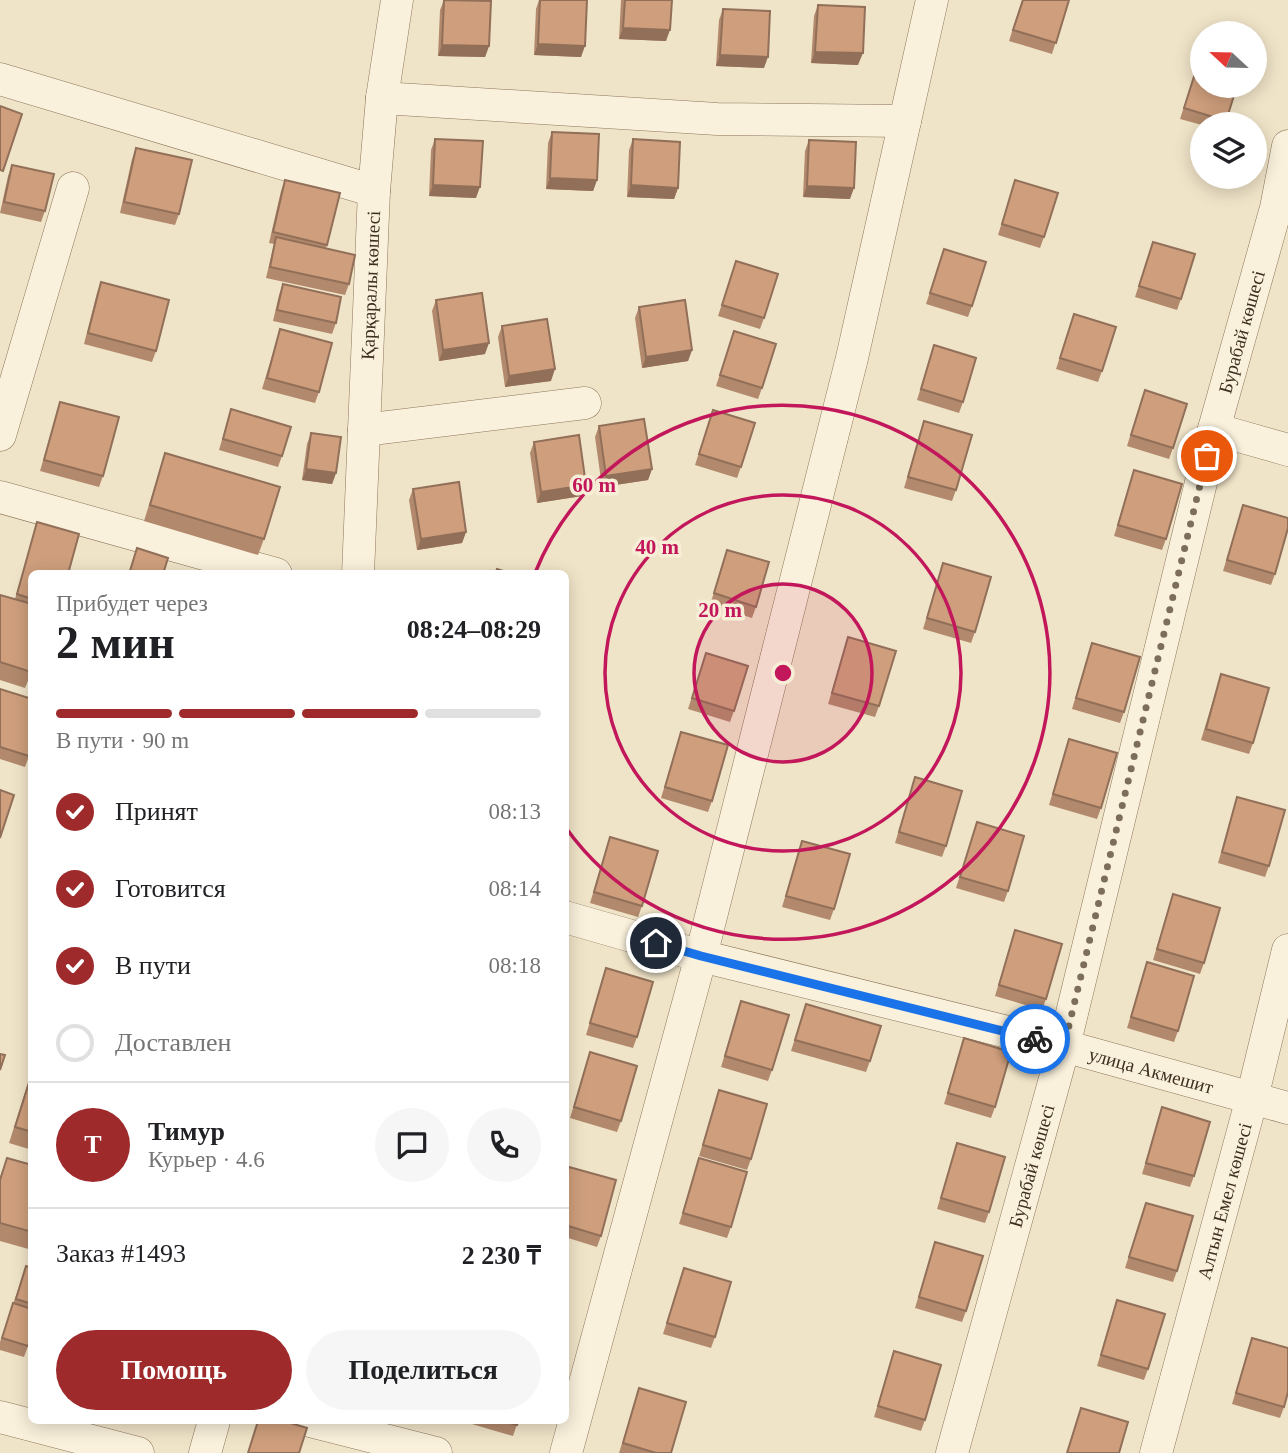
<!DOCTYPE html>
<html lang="ru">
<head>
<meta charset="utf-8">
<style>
  :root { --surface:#fff; --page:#f6f6f6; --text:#202124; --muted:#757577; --line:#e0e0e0; --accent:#9e2a2b }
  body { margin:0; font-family:Georgia,serif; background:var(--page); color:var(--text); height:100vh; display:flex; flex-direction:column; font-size:26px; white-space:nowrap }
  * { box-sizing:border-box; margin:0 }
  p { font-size:23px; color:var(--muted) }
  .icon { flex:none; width:38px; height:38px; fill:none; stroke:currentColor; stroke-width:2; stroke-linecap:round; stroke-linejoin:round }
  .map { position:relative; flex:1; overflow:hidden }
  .sheet { position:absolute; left:28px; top:570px; width:541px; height:854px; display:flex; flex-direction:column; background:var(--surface); border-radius:10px; box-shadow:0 4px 18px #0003 }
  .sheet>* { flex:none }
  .needle { width:46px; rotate:292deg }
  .tools { position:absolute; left:1190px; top:21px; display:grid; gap:14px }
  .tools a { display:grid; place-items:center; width:77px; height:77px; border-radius:50%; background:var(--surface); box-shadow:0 4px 18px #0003; font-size:35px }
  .pin { position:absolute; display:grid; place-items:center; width:60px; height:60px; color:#fff; margin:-30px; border:4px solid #fff; border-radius:50%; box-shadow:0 2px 7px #0007 }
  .courier { position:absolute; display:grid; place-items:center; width:70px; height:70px; margin:-35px; border:5px solid #1a73e8; border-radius:50%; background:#fff; color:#222; box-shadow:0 2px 9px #0007 }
  .overview em { font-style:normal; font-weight:800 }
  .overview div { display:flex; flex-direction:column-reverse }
  .overview { display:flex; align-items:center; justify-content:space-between; height:119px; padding:0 28px }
  h1 { font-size:46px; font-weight:800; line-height:52px }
  .bar { display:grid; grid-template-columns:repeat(4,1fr); gap:10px 7px; align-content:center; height:84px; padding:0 28px }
  .bar i { height:9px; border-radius:5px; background:var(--line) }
  .bar .selected { background:var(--accent) }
  .bar p { grid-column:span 4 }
  .line { display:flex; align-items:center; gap:18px; padding:0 28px; border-top:2px solid var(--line) }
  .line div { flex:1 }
  .round { display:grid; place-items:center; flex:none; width:74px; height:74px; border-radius:37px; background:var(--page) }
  ol { padding:0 28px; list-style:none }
  li { display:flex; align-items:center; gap:21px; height:77px }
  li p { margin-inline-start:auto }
  li .icon { padding:7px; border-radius:50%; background:var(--accent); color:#fff; stroke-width:4 }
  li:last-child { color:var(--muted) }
  li i { width:38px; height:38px; border:4px solid var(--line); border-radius:50% }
  .button { display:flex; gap:14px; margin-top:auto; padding:14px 28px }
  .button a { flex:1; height:80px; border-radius:42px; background:var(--accent); color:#fff; font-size:28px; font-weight:800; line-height:80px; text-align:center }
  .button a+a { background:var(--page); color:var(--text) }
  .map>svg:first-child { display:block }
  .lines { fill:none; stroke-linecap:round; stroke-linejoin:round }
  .minor-casing { stroke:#8d765c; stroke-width:33 }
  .minor { stroke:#faf1dc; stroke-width:32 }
  .wall { fill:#b2896c }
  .shaded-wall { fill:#916f58 }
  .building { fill:#cf9f7d; stroke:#916f58; stroke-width:2 }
  .done { stroke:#7c6e5b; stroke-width:7; stroke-dasharray:0 12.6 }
  .route { stroke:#1a73e8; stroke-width:9 }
  .ring { fill:none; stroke:#c2185b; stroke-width:3.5 }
  .labels { text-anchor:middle; stroke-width:7; stroke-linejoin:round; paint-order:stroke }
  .street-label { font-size:19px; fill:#3d2e20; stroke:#f7eed8 }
  .centre { fill:#c2185b; stroke:#f7eed8; stroke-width:3.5 }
  .ring-label { font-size:21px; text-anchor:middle; font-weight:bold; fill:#c2185b; stroke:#f7eed8; stroke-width:7; stroke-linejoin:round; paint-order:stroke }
</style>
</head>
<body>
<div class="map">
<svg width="1288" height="1453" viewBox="0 0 1288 1453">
  <rect width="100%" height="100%" fill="#f0e4c8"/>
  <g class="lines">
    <g class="minor-casing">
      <g id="minor">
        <path d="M0,79L374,191"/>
        <path d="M382,98L717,119L905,121"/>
        <path d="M1214,429L1288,450"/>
        <path d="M364,430L585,403"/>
        <path d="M0,435L73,188"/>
        <path d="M0,497L276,574"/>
        <path id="s1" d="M358,574L374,191L382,98L397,0"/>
        <path id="s2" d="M565,917L701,956L1064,1046L1288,1108"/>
        <path d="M0,1417L138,1453"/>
        <path d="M310,1421L436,1453"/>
        <path d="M205,1453L214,1421"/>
        <path d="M566,1453L701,956L852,358L932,0"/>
        <path id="s3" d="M952,1453L1064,1046L1214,429L1276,208L1288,146"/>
        <path id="s4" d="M1156,1453L1252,1098L1288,950"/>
      </g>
    </g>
    <use href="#minor" class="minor"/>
  </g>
  <path class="wall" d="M444,0L489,46L485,57L438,56L440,10Z
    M539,0H587L581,57L534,55L536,9Z
    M621,0H672L666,41L619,39Z
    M1022,0H1069L1052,54L1009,41Z
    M818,5L858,65L811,63L814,16Z
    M723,9L764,68L716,66L719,20Z
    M1198,64L1237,86L1225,124H1202V125L1180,119Z
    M552,132L597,180L593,191L546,189L548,143Z
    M435,139L476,198L429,196L431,150Z
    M633,139L678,188L674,199L627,197L629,150Z
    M809,140L850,199L803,197L805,151Z
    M136,148L179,214L175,225L120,213L132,159Z
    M12,165L45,211L41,222L0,213L8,176Z
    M285,180L327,245L326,248L349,284L345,295L266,278L274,244L269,243L281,191Z
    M1015,180L1044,237L1040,248L998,235Z
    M1153,242L1181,299L1177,310L1135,297Z
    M944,249L972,306L968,317L926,304Z
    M736,261L764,318L760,329L718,316Z
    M101,282L156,351L152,362L84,344L97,293Z
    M283,284L336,323L332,334L273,321L279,295Z
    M436,300L485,354L439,361L432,311Z
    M639,307L692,350L688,361L642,368L635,318Z
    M1074,314L1102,371L1098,382L1056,369Z
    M502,326L551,381L505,387L498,337Z
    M280,329L319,392L315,403L262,389Z
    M734,331L762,388L758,399L716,386Z
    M934,345L963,402L959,413L917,400Z
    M1141,401L1173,448L1169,459L1127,446Z
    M60,402L103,476L99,487L40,471Z
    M231,409L282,456L278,467L219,450Z
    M713,410L741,467L737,478L695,465Z
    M924,421L956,490L952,501L904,488Z
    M599,426L652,469L648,480L602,487L595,437Z
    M311,433L336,473L332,484L302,480L307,444Z
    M534,442L582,496L537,503L530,453Z
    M165,453L264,539L258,555L144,521Z
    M1134,470L1166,539L1162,550L1114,536Z
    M413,489L466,532L462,543L417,550L409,500Z
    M1243,505L1275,574L1271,585L1223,571Z
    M37,522L32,574V671L25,688L0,680V595L15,599Z
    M727,550L756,607L752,618L710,605Z
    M943,563L975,632L971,643L923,629Z
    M848,637L879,706L875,717L828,704Z
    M1092,643L1124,712L1120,723L1072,709Z
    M706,653L734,711L730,722L688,709Z
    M1221,674L1253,743L1249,754L1201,740Z
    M0,689L29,756L25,767L0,759Z
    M681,732L712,801L708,812L661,798Z
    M1069,739L1101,808L1097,819L1049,805Z
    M915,777L946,846L942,857L895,843Z
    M1237,797L1269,866L1265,877L1218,863Z
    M977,822L1008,891L1004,902L956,888Z
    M610,837L642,906L638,917L590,903Z
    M802,841L834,909L830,920L782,907Z
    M1173,894L1204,963L1200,974L1153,960Z
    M1015,930L1046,999L1042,1010L995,996Z
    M1147,962L1178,1031L1174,1042L1127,1028Z
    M606,968L637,1037L633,1048L586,1035Z
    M741,1001L772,1070L768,1081L721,1067Z
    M806,1004L870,1061L866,1072L791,1051Z
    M964,1038L995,1107L991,1118L944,1104Z
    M590,1052L621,1121L617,1132L570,1118Z
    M32,1070V1150L9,1143Z
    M719,1090L751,1159L747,1170L699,1156Z
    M1162,1107L1194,1176L1190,1187L1142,1174Z
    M957,1143L989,1212L985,1223L937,1209Z
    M7,1158L32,1165V1250L0,1241V1177Z
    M699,1158L731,1227L727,1238L679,1224Z
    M569,1167L601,1236L597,1247L565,1237V1178Z
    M1146,1203L1177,1271L1173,1282L1125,1268Z
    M935,1242L966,1311L962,1322L915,1308Z
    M26,1266L32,1268V1335L24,1357L0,1350V1342Z
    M684,1268L715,1337L711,1348L663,1334Z
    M1117,1300L1148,1369L1144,1380L1097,1366Z
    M1252,1338L1284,1407L1280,1418L1232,1404Z
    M894,1351L925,1420L921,1431L874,1417Z
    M639,1388L671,1453H619Z
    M465,1421H518L513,1436L465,1422Z"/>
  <path class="shaded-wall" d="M623,28L670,30L666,41L619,39Z
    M538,44L585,46L581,57L534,55Z
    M442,45L489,46L485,57L438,56Z
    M815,52L863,53L858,65L811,63Z
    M720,55L768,57L764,68L716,66Z
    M550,178L597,180L593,191L546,189Z
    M433,185L480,187L476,198L429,196Z
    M631,185L678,188L674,199L627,197Z
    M807,186L854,188L850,199L803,197Z
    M489,343L485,354L439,361L443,350Z
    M692,350L688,361L642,368L646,357Z
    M555,369L551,381L505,387L509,376Z
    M306,469L336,473L332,484L302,480Z
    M652,469L648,480L602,487L606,476Z
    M586,485L582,496L537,503L541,492Z
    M466,532L462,543L417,550L421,539Z"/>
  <path class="building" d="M444,0L491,1L489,46L442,45Z
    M540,0H587L585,46L538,44Z
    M625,0H672L670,30L623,28Z
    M1023,0H1069L1056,43L1013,30Z
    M818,5L865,7L863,53L815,52Z
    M723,9L770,11L768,57L720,55Z
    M1198,64L1202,65V86H1237L1226,121L1184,108Z
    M0,106L22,114L3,171L0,170Z
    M552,132L599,134L597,180L550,178Z
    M435,139L483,141L480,187L433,185Z
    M633,139L680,142L678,188L631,185Z
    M809,140L856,142L854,188L807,186Z
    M136,148L192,160L179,214L124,202Z
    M12,165L54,174L45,211L4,202Z
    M285,180L340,193L327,245L273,232Z
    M1015,180L1058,193L1044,237L1002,224Z
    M276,237L355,255L349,284L270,267Z
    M1153,242L1195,254L1181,299L1139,286Z
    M944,249L986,262L972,306L930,293Z
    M736,261L778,274L764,318L722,305Z
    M101,282L169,300L156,351L88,333Z
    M283,284L341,297L336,323L277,310Z
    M482,293L489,343L443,350L436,300Z
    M685,300L692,350L646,357L639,307Z
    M1074,314L1116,327L1102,371L1060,358Z
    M547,319L555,369L509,376L502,326Z
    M280,329L332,343L319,392L267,378Z
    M734,331L776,344L762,388L720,375Z
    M934,345L976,358L963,402L921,389Z
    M1145,390L1187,404L1173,448L1131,435Z
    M60,402L119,417L103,476L44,460Z
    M231,409L291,427L282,456L223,439Z
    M713,410L755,423L741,467L699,454Z
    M644,419L652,469L606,476L599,426Z
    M924,421L972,435L956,490L908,477Z
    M311,433L341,437L336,473L306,469Z
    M579,435L586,485L541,492L534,442Z
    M165,453L280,487L264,539L150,505Z
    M1134,470L1182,484L1166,539L1118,525Z
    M459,482L466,532L421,539L413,489Z
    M1243,505L1288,518V528L1275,574L1227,560Z
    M37,522L79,534L68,574H32V599L17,594Z
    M137,548L168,558L163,574H129Z
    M727,550L769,562L756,607L714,593Z
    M943,563L991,577L975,632L927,618Z
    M497,569L513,574H495Z
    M0,595L32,604L31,672L0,662Z
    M848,637L896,651L879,706L832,693Z
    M1092,643L1140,657L1124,712L1076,698Z
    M706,653L748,666L734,711L692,698Z
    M1221,674L1269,688L1253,743L1206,729Z
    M0,689L32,699V747L29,756L0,747Z
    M681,732L728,745L712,801L665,787Z
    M1069,739L1117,753L1101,808L1053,794Z
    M915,777L962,791L946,846L899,832Z
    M0,790L14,795L0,838Z
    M1237,797L1285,810L1269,866L1222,852Z
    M977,822L1024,836L1008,891L960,877Z
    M610,837L658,851L642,906L594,892Z
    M802,841L850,854L834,909L786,896Z
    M1173,894L1220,908L1204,963L1157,949Z
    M1015,930L1062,944L1046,999L999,985Z
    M1147,962L1194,976L1178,1031L1131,1017Z
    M606,968L653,982L637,1037L590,1023Z
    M741,1001L789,1015L772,1070L725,1056Z
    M806,1004L881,1026L870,1061L795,1040Z
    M964,1038L1011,1052L995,1107L948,1093Z
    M590,1052L637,1066L621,1121L574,1107Z
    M0,1054L5,1055L0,1070Z
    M32,1073V1132L15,1127Z
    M719,1090L767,1104L751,1159L703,1145Z
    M1162,1107L1210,1122L1194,1176L1146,1163Z
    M957,1143L1005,1157L989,1212L941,1198Z
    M7,1158L32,1165V1232L0,1223V1180Z
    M699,1158L747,1172L731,1227L683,1213Z
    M569,1167L616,1180L601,1236L565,1225V1180Z
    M1146,1203L1193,1216L1177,1271L1129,1257Z
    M935,1242L983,1256L966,1311L919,1297Z
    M26,1266L32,1268V1304L16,1299Z
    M684,1268L731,1282L715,1337L667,1323Z
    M1117,1300L1165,1314L1148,1369L1101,1355Z
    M13,1303L32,1309V1335L28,1346L2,1338Z
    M1252,1338L1288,1348V1392L1284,1407L1236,1393Z
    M894,1351L941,1365L925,1420L878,1406Z
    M639,1388L686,1402L671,1453H656L623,1443Z
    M1081,1408L1128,1422L1119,1453H1067Z
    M258,1421H284L307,1428L299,1453H248Z
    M503,1421H518L517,1425Z"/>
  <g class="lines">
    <path class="done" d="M1035,1039L1064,1046L1207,456"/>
    <path class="route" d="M656,943L701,956L1035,1039"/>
  </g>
  <circle cx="783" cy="673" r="89" fill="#c2185b" fill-opacity=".12"/>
  <g class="ring">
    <circle cx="783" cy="673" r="89"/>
    <circle cx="783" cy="673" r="178"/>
    <path d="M535 573A267 267 0 1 1 566 828"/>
  </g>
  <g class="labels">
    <g class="street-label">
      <text dy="7" stroke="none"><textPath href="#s1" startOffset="289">Қарқаралы көшесі</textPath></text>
      <text dy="7" stroke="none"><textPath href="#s3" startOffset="1158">Бурабай көшесі</textPath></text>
      <text dy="7" stroke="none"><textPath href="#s2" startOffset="606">улица Акмешит</textPath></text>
      <text dy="7" stroke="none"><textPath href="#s3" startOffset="298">Бурабай көшесі</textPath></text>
      <text dy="7" stroke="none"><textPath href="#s4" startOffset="261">Алтын Емел көшесі</textPath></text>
    </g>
  </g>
  <circle cx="783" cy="673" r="10" class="centre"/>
  <g class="ring-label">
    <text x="594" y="492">60 m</text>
    <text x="657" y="554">40 m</text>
    <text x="720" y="617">20 m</text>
  </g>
</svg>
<div class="tools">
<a><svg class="needle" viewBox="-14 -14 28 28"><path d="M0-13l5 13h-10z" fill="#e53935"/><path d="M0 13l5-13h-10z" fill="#757577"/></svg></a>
<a><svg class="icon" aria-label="layers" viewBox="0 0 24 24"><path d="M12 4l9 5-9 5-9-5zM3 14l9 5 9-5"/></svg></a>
</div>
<div class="pin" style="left:1207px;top:456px;background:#ea580c"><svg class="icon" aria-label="bag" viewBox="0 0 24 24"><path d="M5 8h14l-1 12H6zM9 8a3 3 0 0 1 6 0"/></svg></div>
<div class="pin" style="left:656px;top:943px;background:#1f2937"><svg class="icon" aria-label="home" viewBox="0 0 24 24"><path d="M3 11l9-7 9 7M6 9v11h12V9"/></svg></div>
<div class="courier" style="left:1035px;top:1039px"><svg class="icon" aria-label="bike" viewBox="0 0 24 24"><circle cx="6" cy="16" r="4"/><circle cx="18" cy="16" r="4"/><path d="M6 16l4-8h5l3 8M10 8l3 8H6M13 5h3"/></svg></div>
<section class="sheet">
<div class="overview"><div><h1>2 мин</h1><p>Прибудет через</p></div><em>08:24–08:29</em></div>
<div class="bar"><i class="selected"></i><i class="selected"></i><i class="selected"></i><i></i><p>В пути · 90 m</p></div>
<ol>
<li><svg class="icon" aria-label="check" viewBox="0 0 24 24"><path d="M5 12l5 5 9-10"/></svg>Принят<p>08:13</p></li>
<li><svg class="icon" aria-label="check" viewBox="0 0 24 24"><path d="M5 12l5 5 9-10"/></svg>Готовится<p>08:14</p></li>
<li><svg class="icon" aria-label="check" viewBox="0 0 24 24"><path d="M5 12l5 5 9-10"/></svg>В пути<p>08:18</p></li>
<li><i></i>Доставлен</li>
</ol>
<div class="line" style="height:126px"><b class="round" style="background:var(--accent);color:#fff">Т</b><div><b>Тимур</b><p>Курьер · 4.6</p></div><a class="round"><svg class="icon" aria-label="chat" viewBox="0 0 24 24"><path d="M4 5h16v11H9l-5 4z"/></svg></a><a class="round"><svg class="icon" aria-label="phone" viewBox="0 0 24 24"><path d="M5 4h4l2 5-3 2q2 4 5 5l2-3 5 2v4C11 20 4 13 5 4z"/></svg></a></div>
<div class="line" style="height:91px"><div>Заказ #1493</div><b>2 230 ₸</b></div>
<div class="button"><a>Помощь</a><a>Поделиться</a></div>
</section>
</div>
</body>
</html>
